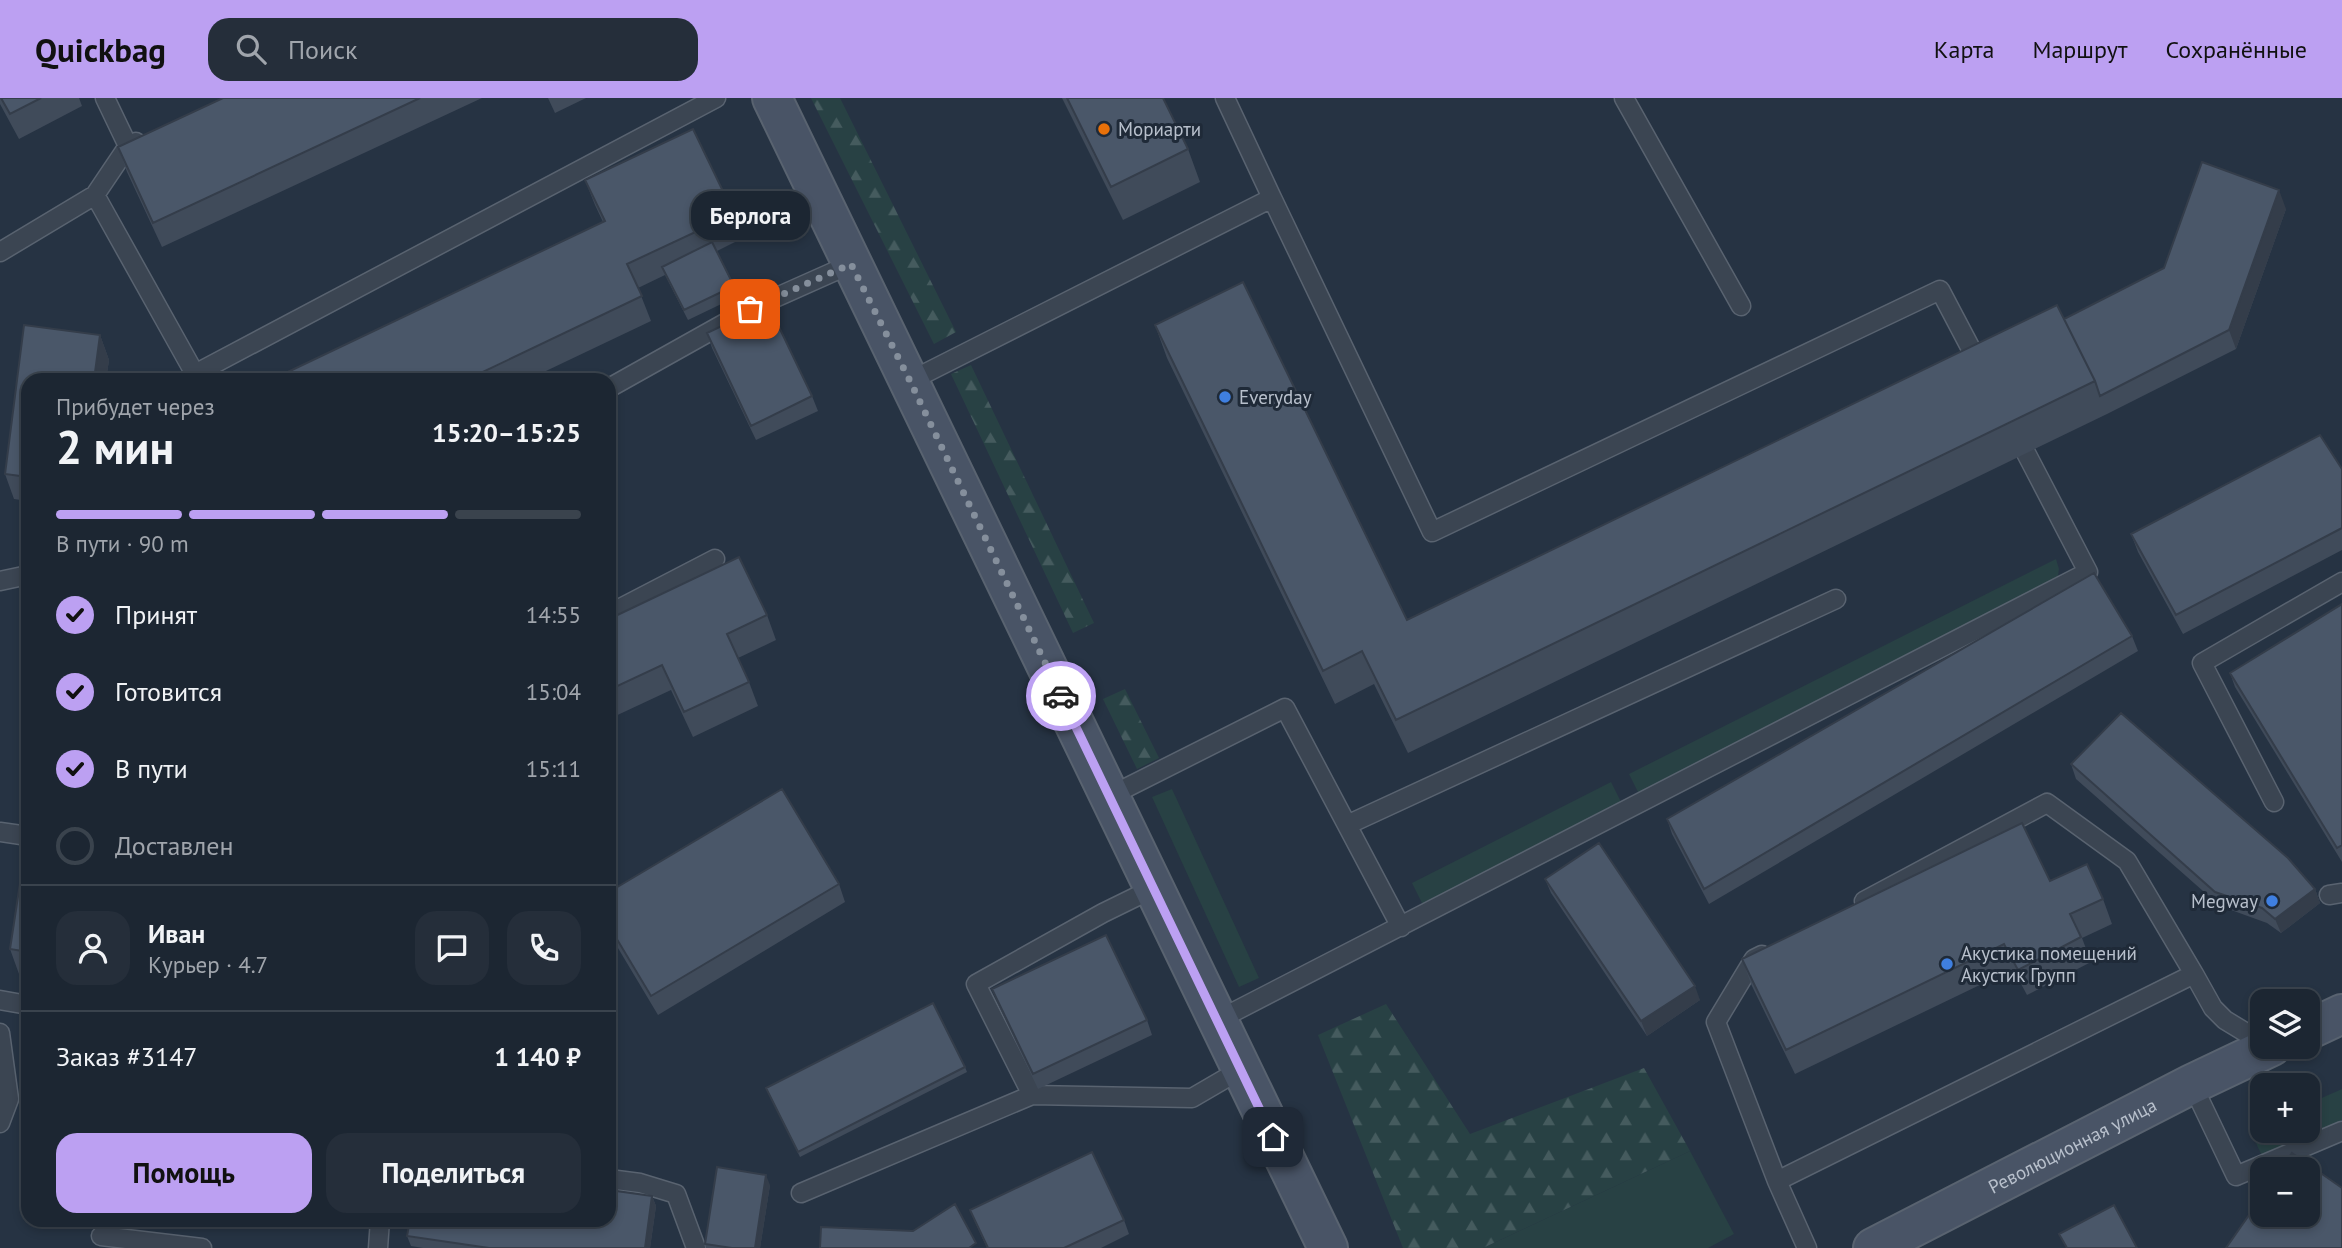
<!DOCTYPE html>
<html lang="ru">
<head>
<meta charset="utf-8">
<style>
  :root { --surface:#1c2632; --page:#252e3a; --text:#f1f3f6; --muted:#a0a5ac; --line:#3a434d; --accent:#bca0f2 }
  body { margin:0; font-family:"PT Sans",sans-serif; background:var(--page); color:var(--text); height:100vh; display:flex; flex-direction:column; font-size:26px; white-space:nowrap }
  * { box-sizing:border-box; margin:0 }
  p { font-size:23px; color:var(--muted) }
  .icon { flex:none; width:38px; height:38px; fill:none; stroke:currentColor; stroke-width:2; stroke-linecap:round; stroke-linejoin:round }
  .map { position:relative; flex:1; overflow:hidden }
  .side { position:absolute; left:21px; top:275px; width:595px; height:854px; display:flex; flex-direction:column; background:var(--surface); border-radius:21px; box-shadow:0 4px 10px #0003,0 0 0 2px var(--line) }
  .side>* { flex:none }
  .controls { position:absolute; left:2250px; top:891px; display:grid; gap:14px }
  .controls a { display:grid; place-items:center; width:70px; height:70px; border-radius:14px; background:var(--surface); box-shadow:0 4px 10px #0003,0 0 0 2px var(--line); font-size:35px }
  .pin { position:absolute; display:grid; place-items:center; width:60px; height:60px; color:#fff; margin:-30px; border-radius:14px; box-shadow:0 4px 10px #0006 }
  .courier { position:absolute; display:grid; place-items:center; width:70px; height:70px; margin:-35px; border:5px solid #bca0f2; border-radius:50%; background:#fff; color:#222; box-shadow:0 2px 9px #0007 }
  .bubble { position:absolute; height:49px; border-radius:21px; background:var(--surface); box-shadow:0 4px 10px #0003,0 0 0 2px var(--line); font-size:23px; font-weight:700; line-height:49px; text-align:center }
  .summary em { font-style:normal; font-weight:700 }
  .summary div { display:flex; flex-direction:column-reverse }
  .summary { display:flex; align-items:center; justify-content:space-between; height:119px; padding:0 35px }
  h1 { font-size:46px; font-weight:700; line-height:52px }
  .bar { display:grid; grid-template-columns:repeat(4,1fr); gap:10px 7px; align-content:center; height:84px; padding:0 35px }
  .bar i { height:9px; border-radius:5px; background:var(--line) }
  .bar .selected { background:var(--accent) }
  .bar p { grid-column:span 4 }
  .line { display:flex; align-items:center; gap:18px; padding:0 35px; border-top:2px solid var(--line) }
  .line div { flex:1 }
  .round { display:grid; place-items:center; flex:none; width:74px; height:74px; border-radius:21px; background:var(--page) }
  ol { padding:0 35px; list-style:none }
  li { display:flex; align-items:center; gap:21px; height:77px }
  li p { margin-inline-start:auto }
  li .icon { padding:7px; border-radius:50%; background:var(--accent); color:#111; stroke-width:4 }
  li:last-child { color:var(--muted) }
  li i { width:38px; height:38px; border:4px solid var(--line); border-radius:50% }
  .cta { display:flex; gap:14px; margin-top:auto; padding:14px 35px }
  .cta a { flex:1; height:80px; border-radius:21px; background:var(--accent); color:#111; font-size:28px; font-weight:700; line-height:80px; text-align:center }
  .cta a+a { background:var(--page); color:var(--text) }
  header { display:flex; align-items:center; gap:42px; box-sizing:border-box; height:98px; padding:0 35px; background:var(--accent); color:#111 }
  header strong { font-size:33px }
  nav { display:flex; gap:38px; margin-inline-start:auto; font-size:24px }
  .search { width:490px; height:63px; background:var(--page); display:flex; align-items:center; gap:18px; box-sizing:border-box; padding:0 24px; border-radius:21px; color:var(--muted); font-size:26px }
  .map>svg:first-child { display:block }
  .green { fill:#284144 }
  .forest { fill:url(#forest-firs) }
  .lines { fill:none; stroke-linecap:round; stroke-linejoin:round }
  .lane-casing { stroke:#596370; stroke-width:21 }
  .secondary-casing { stroke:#596370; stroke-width:42 }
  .lane { stroke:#3b4552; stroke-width:18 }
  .secondary { stroke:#495466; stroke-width:38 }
  .wall { fill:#404b5a }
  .shaded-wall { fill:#343d4a }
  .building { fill:#4a5769; stroke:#343d4a; stroke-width:2 }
  .done { stroke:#858f9c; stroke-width:7; stroke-dasharray:0 12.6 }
  .route { stroke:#bca0f2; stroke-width:9 }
  .food-dot { fill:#e8710a; stroke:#1f2a38; stroke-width:2.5 }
  .shop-dot { fill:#3f7fe0; stroke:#1f2a38; stroke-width:2.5 }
  .labels { text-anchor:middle; stroke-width:6; stroke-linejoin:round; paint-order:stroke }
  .poi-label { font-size:19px; fill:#b8c0cc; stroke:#1f2a38; text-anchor:start }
  .street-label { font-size:19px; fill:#b8c0cc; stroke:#1f2a38 }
</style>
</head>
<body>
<header>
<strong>Quickbag</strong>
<div class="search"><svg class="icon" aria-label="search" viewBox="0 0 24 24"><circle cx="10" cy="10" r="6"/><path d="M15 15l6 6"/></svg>Поиск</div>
<nav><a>Карта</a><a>Маршрут</a><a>Сохранённые</a></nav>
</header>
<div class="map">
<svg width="2342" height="1150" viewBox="0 0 2342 1150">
  <defs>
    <pattern id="forest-firs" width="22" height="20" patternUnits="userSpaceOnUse" patternTransform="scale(1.75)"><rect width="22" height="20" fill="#284144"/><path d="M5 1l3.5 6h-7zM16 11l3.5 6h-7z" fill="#455b5e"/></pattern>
  </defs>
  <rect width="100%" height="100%" fill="#263343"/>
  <path class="green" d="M2056,461L2059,471L2057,485L1639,696L1629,676Z
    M1611,684L1622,706L1423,807L1412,785Z
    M1172,691L1259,880L1239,889L1152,699Z
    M2342,991V1022L2262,1058L2250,1032L2263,1026V1032H2308V1006Z
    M1690,1053L1734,1136L1708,1150H1483Z"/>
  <path class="forest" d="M811,0H840L956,234L934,246Z
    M971,267L1094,525L1073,535L951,276Z
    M1125,591L1159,660L1137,671L1103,601Z
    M1386,906L1470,1036L1644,970L1690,1053L1483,1150H1403L1318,937Z"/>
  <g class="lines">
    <g class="lane-casing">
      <path id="lane" d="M105,0L128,48
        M1624,0L1741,208
        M95,97L195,276L716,0
        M1272,100L1432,434L1940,192L1980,268
        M0,154L95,97L128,48L136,44
        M910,283L1272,100L1225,0
        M609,290L750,211L851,166
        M0,483L28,477
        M609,516L715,461
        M1110,698L1285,610L1401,829
        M2274,704L2202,565L2342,484
        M1347,727L1836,501
        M0,734L28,738
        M2329,797L2342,795
        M1864,803L2047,705L2127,763L2194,876
        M1762,857L1754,861L1716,924L1777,1083
        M0,902L28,907
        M1218,922L2088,474L2026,355
        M0,935L9,1001L0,1025
        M2192,986L2236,1078L2342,1033
        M1032,997L1192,1000L1240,972
        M609,1081L640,1085L676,1096L696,1150
        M801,1095L1032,997L976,886L1103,815L1154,790
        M101,1138L202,1150
        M378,1150L380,1122
        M1807,1150L1777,1083L2194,876L2213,910L2225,922L2263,945"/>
    </g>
    <g class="secondary-casing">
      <g id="secondary">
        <path d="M772,0L1328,1150"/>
        <path d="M2308,932L2342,916"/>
        <path id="s1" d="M1873,1150L2192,986L2272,948"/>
      </g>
    </g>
    <use href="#lane" class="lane"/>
    <use href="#secondary" class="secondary"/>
  </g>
  <path class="wall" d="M0,0H79L82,8L19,41L0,6Z
    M223,0H482L162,149L127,74L118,49Z
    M548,0H586L555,15Z
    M1062,0H1163L1188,51L1200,84L1123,122Z
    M585,82L734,116L743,140L717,153L734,188L738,198L688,222L665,177L638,190L651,223L527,282H271L603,124L595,107Z
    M2286,111L2236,251L2107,316L1408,655L1374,586L1335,606L1167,260L1155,227L1407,522L2064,221Z
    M24,227L100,237L109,262L106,282H28V403L14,401L5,376Z
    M707,235L812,298L818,313L756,342L712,250Z
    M2342,371V452L2183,536L2138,454L2131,436Z
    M2342,506V764L2235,589L2230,575Z
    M767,517L776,542L738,560L749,584L758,608L693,639L671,592L609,621V521Z
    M2132,538L2138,553L1709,806L1672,736L1667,721Z
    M609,655L617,676L609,679Z
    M2071,666L2315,791L2320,805L2281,835L2267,825L2220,808L2076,681Z
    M28,760V878L19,876L10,851Z
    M1545,781L1700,902L1647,938L1551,795Z
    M2050,783L2103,801L2112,826L2082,840L2091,864L2027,897L2013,871L1795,976L1751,886L1742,861Z
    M839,786L845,804L658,917L609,835V794Z
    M992,891L1147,922L1152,937L1038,991L998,906Z
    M965,969L967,974L800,1059L766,990Z
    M770,1087L760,1150H706L705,1146Z
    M652,1098L656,1108L650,1150H423L411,1148L407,1138Z
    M970,1112L1124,1122L1129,1136L1101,1150H987L976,1126Z"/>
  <path class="shaded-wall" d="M2279,92L2286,111L2236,251L2229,232Z
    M100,237L109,262L106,282H94Z
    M2315,791L2320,805L2281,835L2275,821Z
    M1695,888L1700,902L1647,938L1641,923Z
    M766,1077L770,1087L760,1150H755Z
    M652,1098L656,1108L650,1150H645Z"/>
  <path class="building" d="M1,0H41L10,16Z
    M223,0H420L153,125L118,49Z
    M1067,0H1163L1188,51L1111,89Z
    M693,31L734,116L627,166L642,198L466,282H271L605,123L585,82Z
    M2202,64L2279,92L2229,232L2100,298L2095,283L2064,221L2164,170Z
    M712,144L734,188L684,212L662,169Z
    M1243,184L1407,522L2057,207L2095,283L1396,622L1362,553L1323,573L1155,227Z
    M768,206L812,298L751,328L707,235Z
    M24,227L100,237L94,282H28V379L5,376Z
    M2320,337L2342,371V430L2176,517L2131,436Z
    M739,459L767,517L727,536L749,584L684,614L662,567L609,592V521Z
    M2094,475L2132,538L1704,791L1667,721Z
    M2342,506V747L2337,750L2230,575Z
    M2121,615L2288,760L2315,791L2275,821L2262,810L2215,794L2071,666Z
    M782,691L839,786L651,898L609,828V794Z
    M2022,725L2050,783L2087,766L2103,801L2070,816L2081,839L2018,872L2004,846L1786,952L1742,861Z
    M1599,745L1695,888L1641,923L1545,781Z
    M24,759L28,760V854L10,851Z
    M1106,837L1147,922L1033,976L992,891Z
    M933,905L965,969L798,1054L766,990Z
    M1092,1054L1124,1122L1064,1150H988L970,1112Z
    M2292,1055L2342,1090V1150H2226L2263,1097V1116H2308V1071H2281Z
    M717,1069L766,1077L755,1150H732L705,1146Z
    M609,1092L652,1098L645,1150H489L407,1138L410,1122H609Z
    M955,1106L976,1145L969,1150H820L821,1129L913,1133Z
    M2114,1107L2137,1150H2067L2059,1136Z"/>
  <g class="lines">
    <path class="done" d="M750,211L851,166L910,283L1061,598"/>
    <path class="route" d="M1061,598L1273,1039"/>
  </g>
  <circle class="food-dot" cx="1104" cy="31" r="7"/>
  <g class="shop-dot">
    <circle cx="1225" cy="299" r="7"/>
    <circle cx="2272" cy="803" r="7"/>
    <circle cx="1947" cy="866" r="7"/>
  </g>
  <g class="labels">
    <g class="poi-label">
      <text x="1118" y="38">Мориарти</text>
      <text x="1239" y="306">Everyday</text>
      <text x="2258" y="810" text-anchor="end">Megway</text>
      <text x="1961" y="862">Акустика помещений<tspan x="1961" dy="22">Акустик Групп</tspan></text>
    </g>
    <g class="street-label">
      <text dy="7" stroke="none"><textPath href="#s1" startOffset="224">Революционная улица</textPath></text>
    </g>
  </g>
</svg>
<div class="controls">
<a><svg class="icon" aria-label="layers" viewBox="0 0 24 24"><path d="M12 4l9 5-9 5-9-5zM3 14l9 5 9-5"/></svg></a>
<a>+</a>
<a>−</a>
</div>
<div class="pin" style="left:750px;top:211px;background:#ea580c"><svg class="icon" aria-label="bag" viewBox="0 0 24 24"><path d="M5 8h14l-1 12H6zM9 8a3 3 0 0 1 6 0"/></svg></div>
<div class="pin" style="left:1273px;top:1039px;background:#1f2937"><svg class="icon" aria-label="home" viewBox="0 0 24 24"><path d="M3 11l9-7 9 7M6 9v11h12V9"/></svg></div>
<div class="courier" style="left:1061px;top:598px"><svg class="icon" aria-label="car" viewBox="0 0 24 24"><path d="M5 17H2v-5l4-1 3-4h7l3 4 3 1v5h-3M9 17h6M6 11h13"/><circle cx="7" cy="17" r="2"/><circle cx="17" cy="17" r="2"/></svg></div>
<div class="bubble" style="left:691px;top:93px;width:119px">Берлога</div>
<section class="side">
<div class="summary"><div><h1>2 мин</h1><p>Прибудет через</p></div><em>15:20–15:25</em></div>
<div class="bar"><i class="selected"></i><i class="selected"></i><i class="selected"></i><i></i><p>В пути · 90 m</p></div>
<ol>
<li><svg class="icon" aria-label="check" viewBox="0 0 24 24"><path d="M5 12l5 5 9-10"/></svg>Принят<p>14:55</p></li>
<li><svg class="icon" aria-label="check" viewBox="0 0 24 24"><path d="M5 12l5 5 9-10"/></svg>Готовится<p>15:04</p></li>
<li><svg class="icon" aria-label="check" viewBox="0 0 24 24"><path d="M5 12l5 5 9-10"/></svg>В пути<p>15:11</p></li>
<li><i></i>Доставлен</li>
</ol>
<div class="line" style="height:126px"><a class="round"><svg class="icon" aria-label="person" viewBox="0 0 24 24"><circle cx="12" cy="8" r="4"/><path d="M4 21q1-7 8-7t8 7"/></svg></a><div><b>Иван</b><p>Курьер · 4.7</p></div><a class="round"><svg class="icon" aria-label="chat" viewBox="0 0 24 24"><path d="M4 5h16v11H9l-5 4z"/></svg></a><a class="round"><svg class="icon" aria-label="phone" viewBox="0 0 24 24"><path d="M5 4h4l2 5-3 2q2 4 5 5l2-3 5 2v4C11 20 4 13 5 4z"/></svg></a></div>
<div class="line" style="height:91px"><div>Заказ #3147</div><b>1 140 ₽</b></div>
<div class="cta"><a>Помощь</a><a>Поделиться</a></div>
</section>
</div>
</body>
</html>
